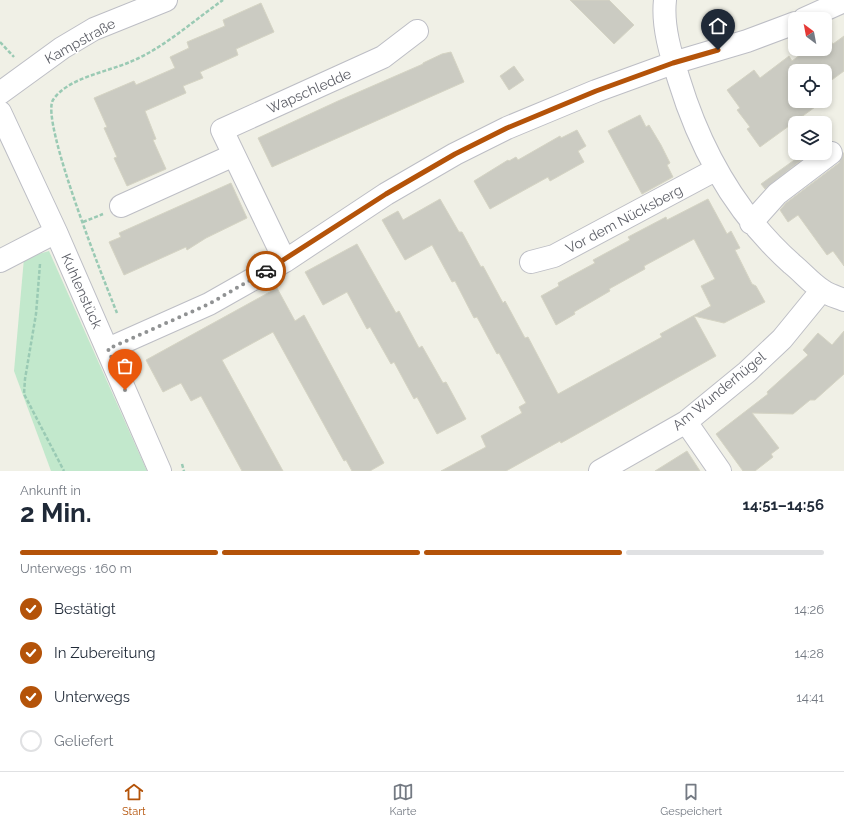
<!DOCTYPE html>
<html lang="de">
<head>
<meta charset="utf-8">
<style>
  :root { --surface:#fff; --page:#f6f6f7; --text:#1f2937; --muted:#747a83; --line:#e0e1e3; --accent:#b45309 }
  body { margin:0; font-family:Raleway,sans-serif; background:var(--page); color:var(--text); height:100vh; display:flex; flex-direction:column; font-size:15px; white-space:nowrap }
  * { box-sizing:border-box; margin:0 }
  p { font-size:13px; color:var(--muted) }
  .icon { flex:none; width:22px; height:22px; fill:none; stroke:currentColor; stroke-width:2; stroke-linecap:round; stroke-linejoin:round }
  .map { position:relative; height:471px; overflow:hidden }
  .details { display:flex; flex-direction:column; background:var(--surface); flex:1 }
  .details>* { flex:none }
  .needle { width:26px; rotate:328deg }
  .fabs { position:absolute; left:788px; top:12px; display:grid; gap:8px }
  .fabs a { display:grid; place-items:center; width:44px; height:44px; border-radius:8px; background:var(--surface); box-shadow:0 2px 6px #0003; font-size:20px }
  .pin { position:absolute; display:grid; place-items:center; width:34px; height:34px; color:#fff; margin:-41px -17px; border-radius:50% 50% 50% 0; rotate:-45deg; box-shadow:0 0 4px #0007 }
  .pin .icon { rotate:45deg }
  .courier { position:absolute; display:grid; place-items:center; width:40px; height:40px; margin:-20px; border:3px solid #b45309; border-radius:50%; background:#fff; color:#222; box-shadow:0 1px 5px #0007 }
  .overview em { font-style:normal; font-weight:700 }
  .overview div { display:flex; flex-direction:column-reverse }
  .overview { display:flex; align-items:center; justify-content:space-between; height:68px; padding:0 20px }
  h1 { font-size:26px; font-weight:700; line-height:30px }
  .bar { display:grid; grid-template-columns:repeat(4,1fr); gap:6px 4px; align-content:center; height:48px; padding:0 20px }
  .bar i { height:5px; border-radius:3px; background:var(--line) }
  .bar .active { background:var(--accent) }
  .bar p { grid-column:span 4 }
  ol { padding:0 20px; list-style:none }
  li { display:flex; align-items:center; gap:12px; height:44px }
  li p { margin-inline-start:auto }
  li .icon { padding:4px; border-radius:50%; background:var(--accent); color:#fff; stroke-width:4 }
  li:last-child { color:var(--muted) }
  li i { width:22px; height:22px; border:2px solid var(--line); border-radius:50% }
  .tab-bar { display:flex; justify-content:space-around; align-items:center; height:56px; border-top:1px solid var(--line); background:var(--surface); font-size:11px; color:var(--muted) }
  .tab-bar a { display:grid; justify-items:center; gap:2px }
  .tab-bar .active { color:var(--accent) }
  .map>svg:first-child { display:block }
  .green { fill:#c2e8cc }
  .building { fill:#cbcbc2; stroke:#d5d4c4 }
  .lines { fill:none; stroke-linecap:round; stroke-linejoin:round }
  .minor-casing { stroke:#bdbec5; stroke-width:24 }
  .path { stroke:#9acab4; stroke-width:2.5; stroke-dasharray:4 2; stroke-linecap:butt }
  .minor { stroke:#fff; stroke-width:22 }
  .done { stroke:#909293; stroke-width:4; stroke-dasharray:0 7.2 }
  .route { stroke:#b45309; stroke-width:5 }
  .labels { text-anchor:middle; stroke-width:3; stroke-linejoin:round; paint-order:stroke }
  .street-label { font-size:14px; fill:#5d5f67; stroke:#fff }
</style>
</head>
<body>
<div class="map">
<svg width="844" height="471" viewBox="0 0 844 471">
  <rect width="100%" height="100%" fill="#f0f0e6"/>
  <path class="green" d="M49,251L147,471H51L14,371L24,258Z"/>
  <path class="building" d="M570,0H609L634,25L614,44Z
    M261,3L274,32L236,49L238,55L200,72L203,78L183,86L186,93L145,111L156,139L153,140L166,169L127,186L114,158L117,157L104,128L107,127L94,98L134,81L136,85L175,68L170,57L189,48L187,42L225,26L223,20Z
    M844,36V71L825,85V71H795V101L822,102L760,147L747,129L750,127L737,110L740,108L727,90L754,70L760,78L789,56L792,61L808,49H825V43L830,40L833,44Z
    M451,52L464,82L272,167L258,138L338,101L423,64V63L442,54Z
    M514,66L524,80L509,90L500,76Z
    M640,115L646,127L649,125L661,145L670,163L667,165L673,177L642,194L608,131Z
    M577,130L586,146L578,151L584,162L550,181L548,177L490,209L474,181L508,160L509,161L516,157L518,160L560,136L561,138Z
    M804,153H810L765,189L761,184Z
    M843,153H844V266L833,251L827,255L798,215L788,222L780,210L786,203L839,163Z
    M231,183L247,218L206,238L187,250L186,247L124,275L109,242L121,237L119,233Z
    M440,199L459,232H462L481,267L483,266L503,303L505,301L525,338L528,337L558,394L662,337L660,334L711,306L701,286L715,279L694,239L644,266L645,269L609,289L610,291L574,312L575,314L556,325L541,296L559,286L558,283L595,263L593,260L630,240L628,237L666,217L667,220L708,199L727,234L731,231L740,248L735,250L752,284L756,286L765,302L724,323L694,316L716,356L561,443L560,441L506,471H441L486,447L481,436L522,413L519,407L526,403L499,353L497,354L477,317L474,318L455,281L452,282L432,245L405,260L382,220L398,211L403,220Z
    M357,244L396,313L399,311L419,348L422,346L443,383L446,382L466,419L437,434L417,397L414,399L394,362L391,364L370,327L367,329L347,292L323,305L305,272Z
    M277,288L295,321L304,315L384,463L370,471H352L346,460L344,461L273,332L222,360L283,471H242L201,396L191,401L181,383L163,392L146,360Z
    M844,331V374L815,400H810L793,414L752,413L779,448L771,454L773,457L755,471H743L716,434L768,394L767,392L808,355L803,350L818,333L832,345Z
    M687,451L700,471H655Z"/>
  <g class="lines">
    <g class="minor-casing">
      <path id="minor" d="M665,0C662,26 671,55 679,80C701,152 736,214 792,264C802,272 811,283 822,290C828,295 837,297 844,300
        M804,19L844,1
        M0,93L62,48L94,29L166,0
        M0,112L56,232L160,471
        M121,206L234,155
        M751,223L777,194L831,153
        M0,261L56,232
        M285,261L222,130L383,57L417,31
        M531,262L554,256L715,170
        M108,349L209,304L285,261L386,194L455,154L507,128L596,91L673,63L747,41L795,23
        M686,422L720,471
        M600,471L686,422L747,372L782,339L822,290"/>
    </g>
    <path class="path" d="M0,42L14,57
      M83,222L103,214
      M40,264L36,314L25,379L24,394L64,471
      M117,313C105,283 40,121 53,100C67,78 107,72 130,62C164,48 193,21 223,0
      M182,464L184,471"/>
    <use href="#minor" class="minor"/>
  </g>
  <g class="lines">
    <path class="done" d="M125,390L108,349L209,304L266,271"/>
    <path class="route" d="M266,271L386,194L455,154L507,128L596,91L673,63L718,50"/>
  </g>
  <g class="labels">
    <g class="street-label">
      <text transform="translate(80 41) rotate(-29)" y="5">Kampstraße</text>
      <text transform="translate(309 91) rotate(-24)" y="5">Wapschledde</text>
      <text transform="translate(624 219) rotate(-28)" y="5">Vor dem Nücksberg</text>
      <text transform="translate(82 291) rotate(66)" y="5">Kuhlenstück</text>
      <text transform="translate(719 391) rotate(-39)" y="5">Am Wunderhügel</text>
    </g>
  </g>
</svg>
<div class="fabs">
<a><svg class="needle" viewBox="-14 -14 28 28"><path d="M0-13l5 13h-10z" fill="#e53935"/><path d="M0 13l5-13h-10z" fill="#747a83"/></svg></a>
<a><svg class="icon" aria-label="locate" viewBox="0 0 24 24"><circle cx="12" cy="12" r="6"/><path d="M12 2v4M12 18v4M2 12h4M18 12h4"/></svg></a>
<a><svg class="icon" aria-label="layers" viewBox="0 0 24 24"><path d="M12 4l9 5-9 5-9-5zM3 14l9 5 9-5"/></svg></a>
</div>
<div class="pin" style="left:125px;top:390px;background:#ea580c"><svg class="icon" aria-label="bag" viewBox="0 0 24 24"><path d="M5 8h14l-1 12H6zM9 8a3 3 0 0 1 6 0"/></svg></div>
<div class="pin" style="left:718px;top:50px;background:#1f2937"><svg class="icon" aria-label="home" viewBox="0 0 24 24"><path d="M3 11l9-7 9 7M6 9v11h12V9"/></svg></div>
<div class="courier" style="left:266px;top:271px"><svg class="icon" aria-label="car" viewBox="0 0 24 24"><path d="M5 17H2v-5l4-1 3-4h7l3 4 3 1v5h-3M9 17h6M6 11h13"/><circle cx="7" cy="17" r="2"/><circle cx="17" cy="17" r="2"/></svg></div>
</div>
<section class="details">
<div class="overview"><div><h1>2 Min.</h1><p>Ankunft in</p></div><em>14:51–14:56</em></div>
<div class="bar"><i class="active"></i><i class="active"></i><i class="active"></i><i></i><p>Unterwegs · 160 m</p></div>
<ol>
<li><svg class="icon" aria-label="check" viewBox="0 0 24 24"><path d="M5 12l5 5 9-10"/></svg>Bestätigt<p>14:26</p></li>
<li><svg class="icon" aria-label="check" viewBox="0 0 24 24"><path d="M5 12l5 5 9-10"/></svg>In Zubereitung<p>14:28</p></li>
<li><svg class="icon" aria-label="check" viewBox="0 0 24 24"><path d="M5 12l5 5 9-10"/></svg>Unterwegs<p>14:41</p></li>
<li><i></i>Geliefert</li>
</ol>
</section>
<nav class="tab-bar">
<a class="active"><svg class="icon" aria-label="home" viewBox="0 0 24 24"><path d="M3 11l9-7 9 7M6 9v11h12V9"/></svg>Start</a>
<a><svg class="icon" aria-label="map" viewBox="0 0 24 24"><path d="M3 6l6-2 6 2 6-2v14l-6 2-6-2-6 2zM9 4v14M15 6v14"/></svg>Karte</a>
<a><svg class="icon" aria-label="saved" viewBox="0 0 24 24"><path d="M7 4h10v16l-5-4-5 4z"/></svg>Gespeichert</a>
</nav>
</body>
</html>
